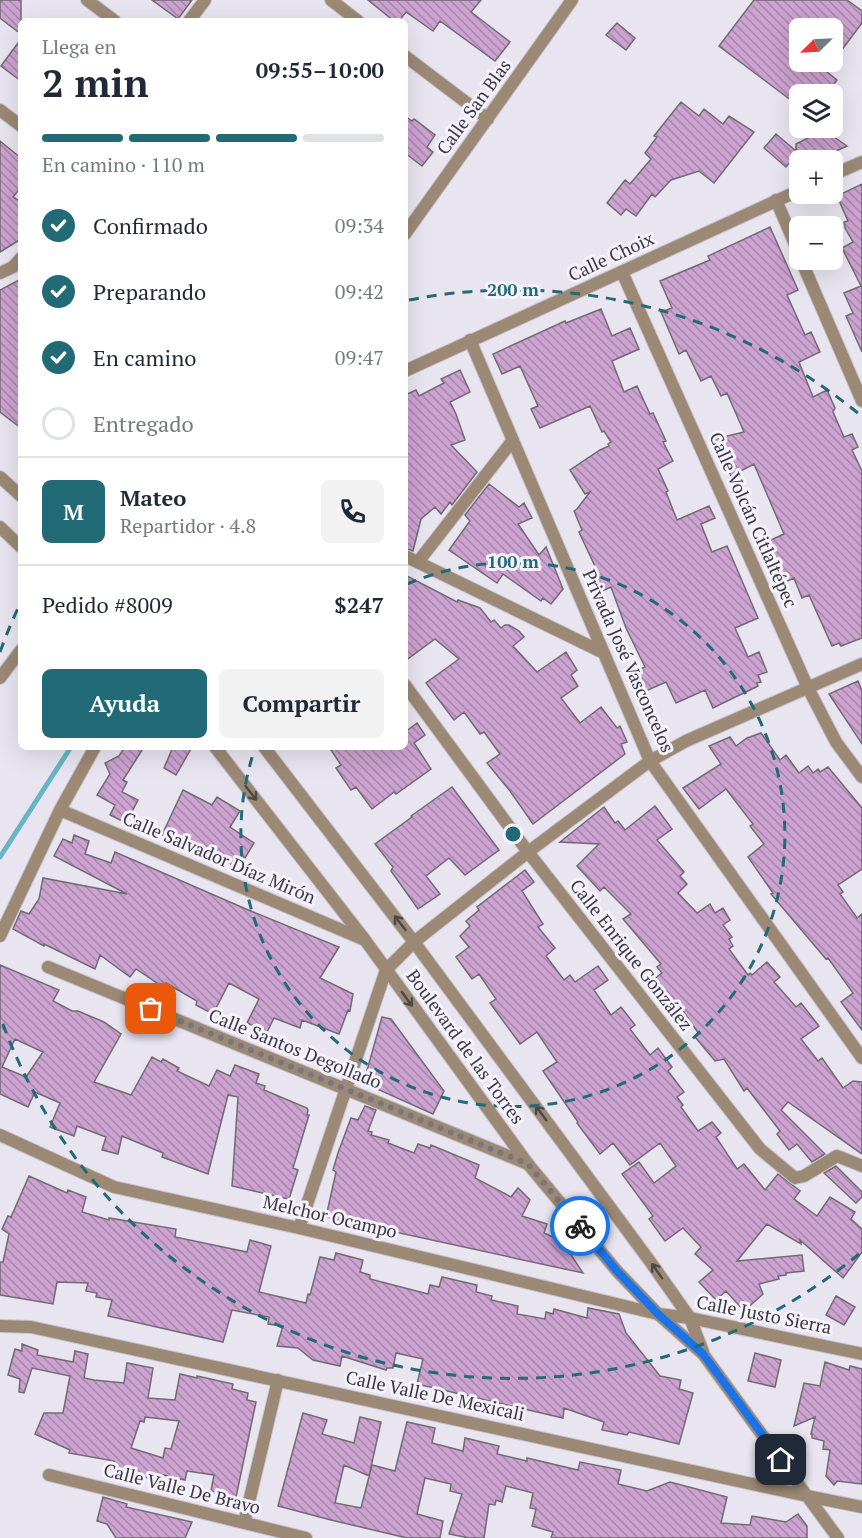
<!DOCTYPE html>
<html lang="es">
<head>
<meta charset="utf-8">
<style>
  :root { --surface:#fff; --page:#f2f2f3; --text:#1f2937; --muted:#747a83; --line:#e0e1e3; --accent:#226a76 }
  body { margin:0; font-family:"PT Serif",serif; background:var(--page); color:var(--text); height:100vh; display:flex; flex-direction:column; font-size:22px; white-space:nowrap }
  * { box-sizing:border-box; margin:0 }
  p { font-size:20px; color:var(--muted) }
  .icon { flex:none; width:33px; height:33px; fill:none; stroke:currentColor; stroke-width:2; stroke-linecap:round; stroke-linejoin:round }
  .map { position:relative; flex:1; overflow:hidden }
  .details { position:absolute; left:18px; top:18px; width:390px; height:732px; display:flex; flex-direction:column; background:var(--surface); border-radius:9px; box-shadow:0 6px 24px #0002 }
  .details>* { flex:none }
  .needle { width:39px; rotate:246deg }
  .buttons { position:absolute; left:789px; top:18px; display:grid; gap:12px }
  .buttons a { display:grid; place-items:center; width:54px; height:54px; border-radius:9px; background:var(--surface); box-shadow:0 6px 24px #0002; font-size:30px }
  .pin { position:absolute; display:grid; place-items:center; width:51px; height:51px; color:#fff; margin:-26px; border-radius:12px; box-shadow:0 3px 9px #0006 }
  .courier { position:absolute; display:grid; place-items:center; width:60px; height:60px; margin:-30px; border:4px solid #1a73e8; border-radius:50%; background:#fff; color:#222; box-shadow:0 2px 8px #0007 }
  .head em { font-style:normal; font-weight:700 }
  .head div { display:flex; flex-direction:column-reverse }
  .head { display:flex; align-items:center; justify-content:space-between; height:102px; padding:0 24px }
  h1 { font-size:39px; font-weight:700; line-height:45px }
  .bar { display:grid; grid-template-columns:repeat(4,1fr); gap:9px 6px; align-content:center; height:72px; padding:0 24px }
  .bar i { height:8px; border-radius:4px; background:var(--line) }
  .bar .on { background:var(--accent) }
  .bar p { grid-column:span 4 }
  .line { display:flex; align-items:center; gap:15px; padding:0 24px; border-top:2px solid var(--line) }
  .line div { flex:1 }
  .round { display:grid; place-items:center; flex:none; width:63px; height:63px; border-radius:9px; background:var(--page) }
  ol { padding:0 24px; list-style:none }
  li { display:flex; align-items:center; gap:18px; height:66px }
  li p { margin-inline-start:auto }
  li .icon { padding:6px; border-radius:50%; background:var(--accent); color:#fff; stroke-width:4 }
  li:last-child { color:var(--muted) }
  li i { width:33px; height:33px; border:3px solid var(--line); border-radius:50% }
  .action { display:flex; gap:12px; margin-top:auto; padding:12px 24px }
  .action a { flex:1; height:69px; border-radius:9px; background:var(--accent); color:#fff; font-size:24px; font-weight:700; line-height:69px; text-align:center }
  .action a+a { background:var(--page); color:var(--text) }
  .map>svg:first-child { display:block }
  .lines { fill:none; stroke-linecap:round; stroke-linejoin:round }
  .stream { stroke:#67b5c4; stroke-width:5 }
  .building { fill:url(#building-back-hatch); stroke:#726a73; stroke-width:1.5; fill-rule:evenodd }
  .minor-casing { stroke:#c5c3cc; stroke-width:14 }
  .tertiary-casing { stroke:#c5c3cc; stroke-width:14 }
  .minor { stroke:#9b8875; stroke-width:12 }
  .tertiary { stroke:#9b8875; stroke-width:12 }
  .oneway { stroke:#4e4949 }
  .done { stroke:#78757c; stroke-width:6; stroke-dasharray:0 10.8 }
  .route { stroke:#1a73e8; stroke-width:8 }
  .ring { fill:none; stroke:#226a76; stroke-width:3; stroke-dasharray:10 8 }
  .labels { text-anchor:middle; stroke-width:6; stroke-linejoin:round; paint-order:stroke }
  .street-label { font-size:18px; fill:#3b393e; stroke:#f5f2fd }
  .centre { fill:#226a76; stroke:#f5f2fd; stroke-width:3 }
  .ring-label { font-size:18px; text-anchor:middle; font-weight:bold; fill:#226a76; stroke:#f5f2fd; stroke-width:6; stroke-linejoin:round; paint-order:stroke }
</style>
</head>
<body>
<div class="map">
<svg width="862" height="1538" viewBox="0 0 862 1538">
  <defs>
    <pattern id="building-back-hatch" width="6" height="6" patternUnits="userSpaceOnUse" patternTransform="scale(1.5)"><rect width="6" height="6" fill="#cca2d0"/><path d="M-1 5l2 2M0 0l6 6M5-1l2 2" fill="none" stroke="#a785aa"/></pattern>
  </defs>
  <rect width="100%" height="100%" fill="#e8e5f0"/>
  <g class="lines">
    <path class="stream" d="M0,857L71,747"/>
  </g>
  <path class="building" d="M0,0H21V34L0,18Z
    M152,0H192L178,19Z
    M368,0H481L471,12L510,42L495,61L440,21L433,31L406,12L399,21H394Z
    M754,0H847L862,11V23L826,71L837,80L826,94H800V107L719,46ZM800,28H832V62H800Z
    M617,23L635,38L626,50L606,35Z
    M21,39V81L1,66Z
    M681,102L699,116L704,109L723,124L729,116L754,132L714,183L699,171L671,180L655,197L652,194L636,216L626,209L621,215L607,203L625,180L630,184L651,159L645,153L657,137L654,136Z
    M405,116L412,121L414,119L435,135L427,147L433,152L422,166L405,153Z
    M824,130L847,146L816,160H806L798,152L786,167L764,148L776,134L796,151V144Z
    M0,141L21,158V187L13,197L21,202V239L0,252Z
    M862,184V352L846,316L853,313L844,293L861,286L842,248L853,242L845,228L844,222L848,221L837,196Z
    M770,227L798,290L787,295L805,335L811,332L820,352L799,362L813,397L827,390L835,408L833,412L844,437L852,434L858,447L852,450L862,471V638L841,646L839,643L832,646L809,595L802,598L794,578L783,583L764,543L784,534L754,464L731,476L715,439L744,432L727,393L721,396L711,376L701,381L686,350L679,354L661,312L672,308L660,281L710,260L708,256Z
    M21,279V428L0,412V290Z
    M601,309L612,336L630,328L639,349L612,361L624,392L637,386L650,414L653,413L666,441L663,442L673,461L658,469L668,491L666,492L677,520L709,506L715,518L701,524L712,552L727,546L758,618L735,628L748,657L759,652L767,672L758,675L761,682L757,683L758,686L713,708L705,690L676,703L666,682L639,694L633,672L645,667L626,628L611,587L600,592L594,579L600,577L579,532L582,530L574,511L577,509L590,492L585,494L570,470L600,450L609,446L608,444L611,442L604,431L602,432L590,406L540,428L531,409L538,406L520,366L502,374L493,354L565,321L566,323Z
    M460,370L470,392L450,402L456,414L465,440L451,445L477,472L452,505L450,502L441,514L435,507L421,519L413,551L405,548V395L416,390L419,396L444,383L441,379Z
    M489,484L519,507L524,503L532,518L518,524L539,555L546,547L563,589L551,604L543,598L541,601L503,574L497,583L449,550L470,521L465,515Z
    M405,575L457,602L458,600L480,608L491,622L494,620L501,628L505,625H509L519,631L524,637L513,646L537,672L566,652L577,670L571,675L578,686L561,698L580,723L601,707L617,728L620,726L627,742L621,744L625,754L533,824L510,791L487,763L500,754L484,732L480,734L464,712L454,720L426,683L459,659L435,639L405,661Z
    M858,681L862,691V744L829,694Z
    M417,723L425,735L414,743L431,769L396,794L394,792L389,796L372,809L356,787L351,790L336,768L341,765L329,747H405V732Z
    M761,733L780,760L786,755L799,773L808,766L813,773L818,769L820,772L828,767L862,808V869L838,885L843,892L840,894L857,918L862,914V1030L841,1002L853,993L828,958L826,959L771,894L773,893L748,857L764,844L750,826L753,824L726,789L699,809L683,788L721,764L709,746L730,737L736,746L747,738Z
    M125,747H144L123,780L127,782L122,792L138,800L126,823L110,815L115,805L97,795L110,774L105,763L119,756Z
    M173,747H192L176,775L164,768Z
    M452,787L499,850L465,875L449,858L426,876L440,894L418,909L391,871L393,867L375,844L412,817L411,816Z
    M183,790L212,805L217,797L240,811L230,827L254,843L245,858L242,856L236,867L214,854L210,859L162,835Z
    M655,806L672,829L657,840L684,872L680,876L687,884L678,893L697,913L710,904L715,913L723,908L730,920L723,925L732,937L729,939L733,946L729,949L748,975L750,973L752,975L767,962L780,977L774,982L796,1007L801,1003L819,1026L801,1039L818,1061L822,1058L843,1088L853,1081L862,1082V1154L788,1102L781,1110L825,1154L812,1162L797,1144L789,1150L777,1134L780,1131L747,1088L744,1091L724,1059L715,1061L695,1037L699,1034L681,1008L676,1011L653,980L662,973L657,967L661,964L623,919L631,914L604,887L600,891L577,866L599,844L560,842L604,807L615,823L618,821L625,830Z
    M74,835L89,841L85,854L111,863L115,852L246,909L339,947L320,978L353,994L350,1011L348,1010L339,1034L302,1020L300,1028L274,1018L267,1032L247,1023L259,999L229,983L213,1014L196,1005L197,1001L166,983L163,987L136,969L130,977L100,955L95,969L44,944V946L13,929L21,911L29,914L39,899L43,878L127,894L54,856L63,839L72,843Z
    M525,870L534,882L522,891L543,924L538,927L555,948L546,956L564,980L570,975L575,982L598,966L608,980L594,990L611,1015L621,1007L635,1025L630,1029L650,1055L658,1048L672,1067L668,1071L684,1092L677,1097L683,1105L681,1107L698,1131L712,1122L721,1133L716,1137L737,1169L744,1164L765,1190L778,1174L800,1191L794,1199L817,1216L830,1197L855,1212L851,1219L862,1229V1252L843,1278L800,1240L801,1244L767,1224L737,1261L802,1255L804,1271L786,1273V1275L778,1276L779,1279L759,1284L763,1294L744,1311L726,1291L716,1300L699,1282L713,1270L695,1254L701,1247L683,1228L665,1241L649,1219L653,1216L622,1174L639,1162L654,1183L676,1166L660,1143L630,1165L613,1143L600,1154L577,1123L578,1122L543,1071L557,1062L537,1032L520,1044L490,1003L496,999L479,974L472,979L456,957L469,947L460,936L470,926L466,921L479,910L477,907Z
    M0,965L59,990L53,1001L72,1011H78L104,1022L121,1034L94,1082L131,1095L152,1057L161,1062L163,1059L179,1068L177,1071L209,1086L217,1070L230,1076L235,1065L259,1074L256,1083L265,1086L264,1090L307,1108L308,1110L307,1115H309L293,1168L298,1170L289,1199L232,1186L238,1097L228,1095L208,1174L162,1157L163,1153L122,1136L118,1154L102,1150L106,1137L77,1126L74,1136L50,1127L60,1103L35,1092L28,1107L0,1094ZM15,1039L43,1052L26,1077L2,1067Z
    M382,1017L391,1019L444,1091L433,1114L377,1089L382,1079L366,1074Z
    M365,1106L376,1110L368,1131L372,1132L371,1135L389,1140L388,1143L414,1153L418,1144L430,1148L431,1145L479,1165L475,1178L511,1197L518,1188L530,1200L522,1216L547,1224L544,1233L562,1241L583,1273L326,1217L336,1172L333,1170L338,1153L351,1118L358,1120Z
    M836,1166L862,1192V1197L856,1203L824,1173Z
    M29,1176L67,1193L68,1190L86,1197L82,1212L109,1220V1218L176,1229L175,1237L247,1252L250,1240L271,1246L259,1292L306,1303L308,1294L310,1295L320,1257L334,1260L336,1253L363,1260L360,1272L370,1275V1279L428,1294L430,1285L439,1287L442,1277L477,1285L476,1292L492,1296L491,1300L518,1306L517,1314L545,1319L546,1312L553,1314L554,1309L587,1318L588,1308L619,1314L626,1333L660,1376L681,1380L679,1389L693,1393L679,1444L629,1432L627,1435L602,1430L604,1422L564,1408L563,1418L417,1384L423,1359L396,1353L393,1368H387L386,1370L342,1356L340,1366L313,1360L298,1348L277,1346L283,1326L268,1324L269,1317L232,1310L223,1342L108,1316L112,1300L96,1297L97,1293L86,1291L88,1283L57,1282L53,1304L0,1295V1262H3L9,1234L2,1229L8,1216L11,1217Z
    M836,1296L855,1307L844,1325L826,1315Z
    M22,1344L38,1350L37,1355L73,1362L75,1351L88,1354L84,1378L94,1380L124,1383L127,1363L153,1368L148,1398L175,1400L180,1374L197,1378V1376L233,1384L232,1389L248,1393L247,1400L256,1402L236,1497L211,1491L214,1475L187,1471L185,1480L159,1474L157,1480L111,1469L114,1461L69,1453L70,1450L35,1434L44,1413H63L70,1376L32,1368L24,1393L19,1392L20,1379L8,1375L15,1349L22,1351ZM145,1417L179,1421L171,1449L165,1448L163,1458L131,1448L140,1421L144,1422Z
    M755,1353L781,1360L775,1387L748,1381Z
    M825,1362L849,1370L850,1366L862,1369V1484L837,1481L834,1485L826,1476L830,1450L823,1449L824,1441L812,1438V1434H811L815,1417L794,1426L804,1383L820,1386Z
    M303,1413L327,1420L322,1434L354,1443L360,1417L381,1422L369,1476L344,1465L335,1503L361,1508L372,1465L395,1471L407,1422L435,1428L432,1443L463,1451L465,1438L499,1446L497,1454L527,1461V1458L578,1470L580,1462L621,1470L618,1484L647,1491L670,1482L727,1497L721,1523L750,1525L752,1516L786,1522L798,1514L807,1526V1538H551L553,1532L532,1526L536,1509L530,1508L533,1493L506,1486L502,1502L496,1500L495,1505L489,1504L484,1538H469L449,1534L462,1494L450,1491L451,1484L425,1478L417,1514L443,1521L440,1538H407L331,1520L278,1506Z
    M103,1497L127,1504L126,1507L192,1522L185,1538H116L107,1524L97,1521Z"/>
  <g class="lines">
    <g class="minor-casing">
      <path id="minor" d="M87,0L115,21
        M331,0L358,21
        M189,21L205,0
        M405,56L488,119
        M0,110L21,126
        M776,200L800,256
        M405,234L572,0
        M801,260L862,401
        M622,272L808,688L836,742L862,777
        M0,273L13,267L21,258
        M470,340L650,761L862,1058
        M405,556L604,653
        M418,562L513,440
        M0,678L21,650
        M405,685L528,852L760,1149L795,1178L804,1176L837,1156L862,1166
        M60,810L365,940
        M0,936L60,810L95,747
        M48,967L528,1164
        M0,1135L114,1187L299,1228L658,1314L690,1318L862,1354
        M299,1228L386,970L414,942L528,852L650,761L686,741L862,664
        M0,1326L31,1327L807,1496L838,1538
        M49,1475L306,1538
        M244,1523L278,1380"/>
    </g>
    <g class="tertiary-casing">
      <path id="tertiary" d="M832,175L862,162
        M405,371L800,190
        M0,477L21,496
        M0,527L21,547
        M215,747L365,940L528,1164L617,1271L658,1314L703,1354L807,1496L862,1507
        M264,747L414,942L649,1260L690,1318L703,1352"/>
    </g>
    <use href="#minor" class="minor"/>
    <use href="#tertiary" class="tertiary"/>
  </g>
  <defs><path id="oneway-shaft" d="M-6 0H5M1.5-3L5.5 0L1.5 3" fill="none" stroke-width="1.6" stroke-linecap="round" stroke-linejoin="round" transform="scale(1.5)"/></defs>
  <g class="oneway">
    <use href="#oneway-shaft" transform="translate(251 793) rotate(52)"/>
    <use href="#oneway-shaft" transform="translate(400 923) rotate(-128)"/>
    <use href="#oneway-shaft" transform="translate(407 999) rotate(54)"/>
    <use href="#oneway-shaft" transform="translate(541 1113) rotate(-126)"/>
    <use href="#oneway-shaft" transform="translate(657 1271) rotate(-125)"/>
  </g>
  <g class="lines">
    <path class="done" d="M151,1009L528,1164L580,1226"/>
    <path class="route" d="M580,1226L617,1271L658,1314L703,1354L781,1460"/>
  </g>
  <g class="ring">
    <path d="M407 584A272 272 0 1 1 255 748"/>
    <path d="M859 1254A544 544 0 0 1 0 1016M0 652A544 544 0 0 1 20 604M409 300A544 544 0 0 1 859 414"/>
  </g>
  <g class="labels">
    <g class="street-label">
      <text transform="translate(474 107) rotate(-54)" y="6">Calle San Blas</text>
      <text transform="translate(611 257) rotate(-25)" y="6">Calle Choix</text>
      <text transform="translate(753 520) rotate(66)" y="6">Calle Volcán Citlaltépec</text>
      <text transform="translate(628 661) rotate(66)" y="6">Privada José Vasconcelos</text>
      <text transform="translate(219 858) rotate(23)" y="6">Calle Salvador Díaz Mirón</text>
      <text transform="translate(631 955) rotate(52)" y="6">Calle Enrique González</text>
      <text transform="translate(465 1047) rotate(54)" y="6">Boulevard de las Torres</text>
      <text transform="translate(295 1049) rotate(22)" y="6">Calle Santos Degollado</text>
      <text transform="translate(330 1217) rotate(13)" y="6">Melchor Ocampo</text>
      <text transform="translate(764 1315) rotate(11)" y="6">Calle Justo Sierra</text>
      <text transform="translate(435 1396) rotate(12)" y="6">Calle Valle De Mexicali</text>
      <text transform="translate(182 1489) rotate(14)" y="6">Calle Valle De Bravo</text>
    </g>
  </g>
  <circle cx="513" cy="834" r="9" class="centre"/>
  <g class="ring-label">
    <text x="513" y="296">200 m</text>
    <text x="513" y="568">100 m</text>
  </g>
</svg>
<div class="buttons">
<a><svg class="needle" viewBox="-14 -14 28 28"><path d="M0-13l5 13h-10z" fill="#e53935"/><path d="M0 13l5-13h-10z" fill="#747a83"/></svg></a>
<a><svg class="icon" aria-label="layers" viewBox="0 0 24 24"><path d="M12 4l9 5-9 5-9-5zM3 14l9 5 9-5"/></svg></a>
<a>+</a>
<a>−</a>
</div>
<div class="pin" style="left:151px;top:1009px;background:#ea580c"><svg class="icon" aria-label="bag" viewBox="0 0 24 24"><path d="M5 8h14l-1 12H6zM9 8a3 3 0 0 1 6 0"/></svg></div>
<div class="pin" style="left:781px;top:1460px;background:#1f2937"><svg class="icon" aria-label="home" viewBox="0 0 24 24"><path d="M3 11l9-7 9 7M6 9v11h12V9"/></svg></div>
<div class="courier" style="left:580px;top:1226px"><svg class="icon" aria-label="bike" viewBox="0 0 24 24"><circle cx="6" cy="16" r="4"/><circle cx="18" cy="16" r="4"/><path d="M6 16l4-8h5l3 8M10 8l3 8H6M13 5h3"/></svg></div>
<section class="details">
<div class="head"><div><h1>2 min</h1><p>Llega en</p></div><em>09:55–10:00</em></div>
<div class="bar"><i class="on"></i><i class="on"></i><i class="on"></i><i></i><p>En camino · 110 m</p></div>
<ol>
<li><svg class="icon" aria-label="check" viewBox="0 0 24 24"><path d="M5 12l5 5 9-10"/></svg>Confirmado<p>09:34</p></li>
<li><svg class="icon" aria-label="check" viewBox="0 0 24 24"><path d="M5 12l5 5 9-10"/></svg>Preparando<p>09:42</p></li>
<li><svg class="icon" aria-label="check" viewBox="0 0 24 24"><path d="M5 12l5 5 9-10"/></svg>En camino<p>09:47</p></li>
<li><i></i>Entregado</li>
</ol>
<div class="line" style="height:108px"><b class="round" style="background:var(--accent);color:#fff">M</b><div><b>Mateo</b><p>Repartidor · 4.8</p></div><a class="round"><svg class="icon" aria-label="phone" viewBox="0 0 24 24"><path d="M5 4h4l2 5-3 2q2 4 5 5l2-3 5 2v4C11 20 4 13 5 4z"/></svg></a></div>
<div class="line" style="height:78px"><div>Pedido #8009</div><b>$247</b></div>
<div class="action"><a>Ayuda</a><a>Compartir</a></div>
</section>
</div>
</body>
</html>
